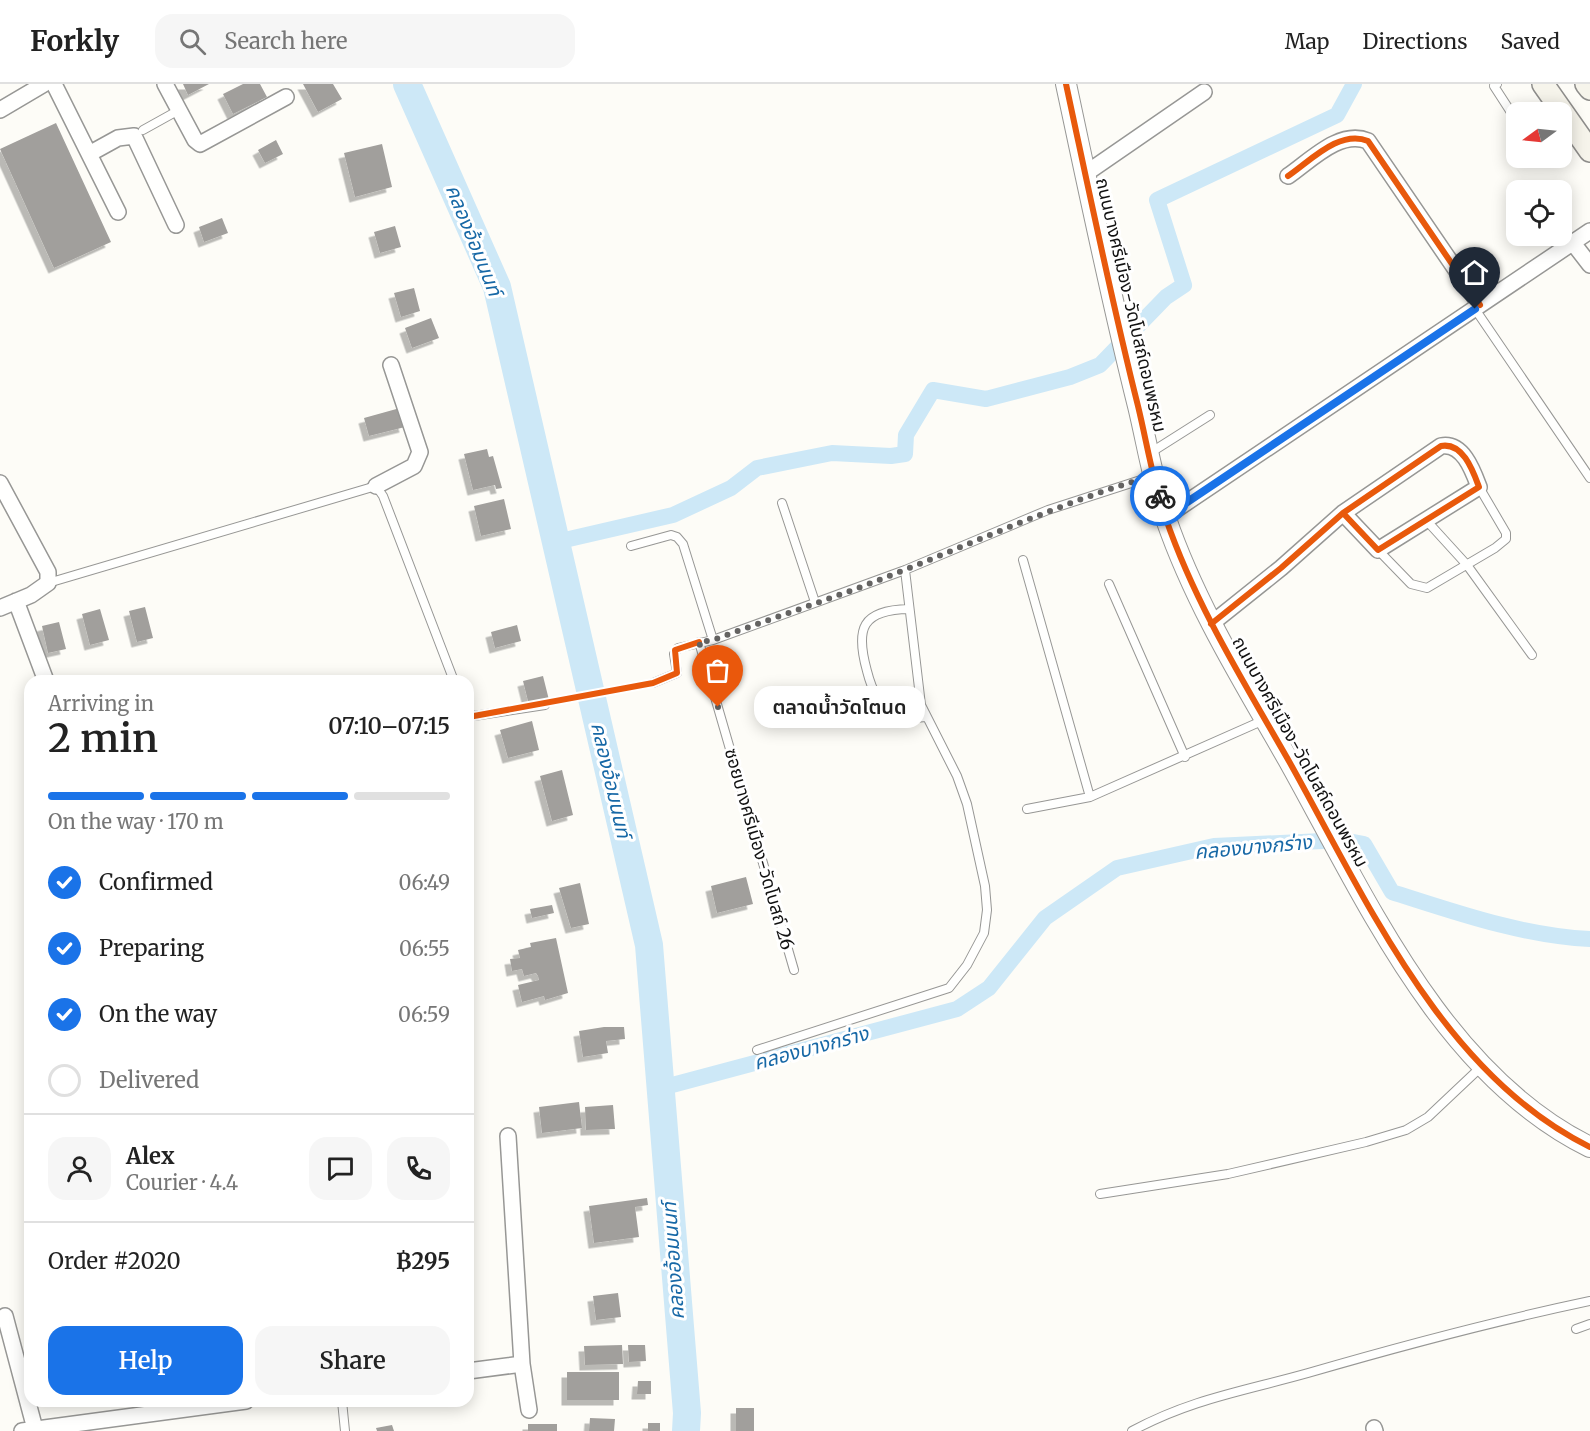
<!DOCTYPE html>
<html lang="en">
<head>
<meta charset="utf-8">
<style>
  :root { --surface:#fff; --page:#f6f6f6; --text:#222; --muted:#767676; --line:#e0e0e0; --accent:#1a73e8 }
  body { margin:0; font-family:Merriweather,"Noto Sans Thai",serif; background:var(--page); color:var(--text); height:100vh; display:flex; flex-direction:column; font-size:22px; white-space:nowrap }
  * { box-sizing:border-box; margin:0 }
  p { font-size:20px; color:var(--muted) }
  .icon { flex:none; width:33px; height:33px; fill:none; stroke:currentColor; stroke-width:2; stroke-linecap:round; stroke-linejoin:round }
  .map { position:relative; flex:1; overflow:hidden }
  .side { position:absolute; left:24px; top:591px; width:450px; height:732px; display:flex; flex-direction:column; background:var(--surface); border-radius:18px; box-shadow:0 3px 15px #0003 }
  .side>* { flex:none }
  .needle { width:39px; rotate:255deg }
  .controls { position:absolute; left:1506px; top:18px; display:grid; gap:12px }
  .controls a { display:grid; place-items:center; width:66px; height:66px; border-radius:12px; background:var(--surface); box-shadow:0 3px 15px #0003; font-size:30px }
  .pin { position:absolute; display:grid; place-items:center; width:51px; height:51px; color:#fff; margin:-62px -26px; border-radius:50% 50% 50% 0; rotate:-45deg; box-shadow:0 0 6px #0007 }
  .pin .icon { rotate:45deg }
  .courier { position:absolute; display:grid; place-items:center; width:60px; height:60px; margin:-30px; border:4px solid #1a73e8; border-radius:50%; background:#fff; color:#222; box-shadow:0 2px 8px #0007 }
  .bubble { position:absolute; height:42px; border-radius:18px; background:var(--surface); box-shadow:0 3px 15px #0003; font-size:20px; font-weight:600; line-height:42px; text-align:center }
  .head em { font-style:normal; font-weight:600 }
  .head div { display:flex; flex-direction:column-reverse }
  .head { display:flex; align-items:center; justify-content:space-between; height:102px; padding:0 24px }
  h1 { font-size:39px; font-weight:600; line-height:45px }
  .bar { display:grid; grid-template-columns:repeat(4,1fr); gap:9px 6px; align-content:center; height:72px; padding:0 24px }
  .bar i { height:8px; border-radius:4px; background:var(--line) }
  .bar .current { background:var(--accent) }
  .bar p { grid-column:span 4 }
  .line { display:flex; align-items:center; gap:15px; padding:0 24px; border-top:2px solid var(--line) }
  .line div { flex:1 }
  .round { display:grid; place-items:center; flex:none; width:63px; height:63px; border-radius:18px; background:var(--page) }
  ol { padding:0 24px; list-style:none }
  li { display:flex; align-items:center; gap:18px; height:66px }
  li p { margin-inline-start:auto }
  li .icon { padding:6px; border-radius:50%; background:var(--accent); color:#fff; stroke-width:4 }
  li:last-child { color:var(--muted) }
  li i { width:33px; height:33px; border:3px solid var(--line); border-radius:50% }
  .cta { display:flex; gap:12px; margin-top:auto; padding:12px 24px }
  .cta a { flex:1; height:69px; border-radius:18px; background:var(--accent); color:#fff; font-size:24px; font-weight:600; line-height:69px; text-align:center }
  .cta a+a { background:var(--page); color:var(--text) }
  header { display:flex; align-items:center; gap:36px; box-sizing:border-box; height:84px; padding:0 30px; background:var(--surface); border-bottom:2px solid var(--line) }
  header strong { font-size:28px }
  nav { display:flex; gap:33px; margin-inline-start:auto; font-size:21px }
  .search { width:420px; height:54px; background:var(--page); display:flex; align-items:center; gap:15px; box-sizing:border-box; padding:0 21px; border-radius:18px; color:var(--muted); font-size:22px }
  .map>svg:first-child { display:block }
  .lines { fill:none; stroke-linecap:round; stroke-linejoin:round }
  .canal { stroke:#cde8f7; stroke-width:16 }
  .river { stroke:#cde8f7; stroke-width:28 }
  .building { fill:#a19f9c; filter:url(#shadow) }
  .service-casing { stroke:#979795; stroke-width:10 }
  .minor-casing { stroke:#979795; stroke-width:18 }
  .tertiary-casing { stroke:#979795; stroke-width:22 }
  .secondary-casing { stroke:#8e8d8b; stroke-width:24 }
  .service { stroke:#fffffe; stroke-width:8 }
  .minor { stroke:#fffffe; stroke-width:15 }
  .tertiary { stroke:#fffffe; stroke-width:20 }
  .secondary { stroke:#f6f4eb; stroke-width:21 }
  .cycleway-casing { stroke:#fff; stroke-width:10 }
  .cycleway { stroke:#e8590c; stroke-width:6 }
  .done { stroke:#646362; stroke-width:6; stroke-dasharray:0 10.8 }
  .route { stroke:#1a73e8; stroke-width:8 }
  .labels { text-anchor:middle; stroke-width:6; stroke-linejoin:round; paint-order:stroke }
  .street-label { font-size:18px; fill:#111; stroke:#fff }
  .water-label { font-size:20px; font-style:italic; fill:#1768a6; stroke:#fff }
</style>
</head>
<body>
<header>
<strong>Forkly</strong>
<div class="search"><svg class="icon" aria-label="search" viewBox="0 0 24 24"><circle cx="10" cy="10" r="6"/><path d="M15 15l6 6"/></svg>Search here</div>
<nav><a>Map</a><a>Directions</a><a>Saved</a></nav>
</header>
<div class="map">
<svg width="1590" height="1347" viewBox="0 0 1590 1347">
  <defs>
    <filter id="shadow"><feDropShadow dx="-5.5" dy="5.5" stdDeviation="0" flood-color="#0004"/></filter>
  </defs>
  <rect width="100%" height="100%" fill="#fdfcf7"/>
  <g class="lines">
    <path class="canal" d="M556,458L673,431L731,404L757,384L832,369L891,372L905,370L906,351L933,306L986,315L1070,293L1100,281L1166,213L1184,201L1157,116L1337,31L1354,0
      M661,1004L957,925L989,904L1045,834L1117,784L1214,762L1343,756L1364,760L1392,808C1455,828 1523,852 1590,855"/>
    <path class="river" d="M407,0L497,203L649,861L687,1329L686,1347"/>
  </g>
  <path class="building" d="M183,0H209L188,11Z
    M243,0H260L267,13L233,30L223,10Z
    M303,0H333L342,15L318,28Z
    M56,39L111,158L54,184L0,65Z
    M276,56L283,70L265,79L258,66Z
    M382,60L392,103L355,113L344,69Z
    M222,134L228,149L204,158L199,143Z
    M395,142L401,163L380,169L374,148Z
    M414,204L420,227L401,233L394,209Z
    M431,234L439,254L412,264L405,244Z
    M400,324L405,343L369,352L364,334Z
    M487,365L489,373L493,372L502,404L496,405L495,401L473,406L464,370Z
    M504,415L511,445L481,452L474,422Z
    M145,523L153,554L137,558L129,527Z
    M100,525L109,556L90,561L82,530Z
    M59,538L66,565L48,569L42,542Z
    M517,541L521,557L495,564L491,548Z
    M543,592L549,616L529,621L523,597Z
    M532,637L539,666L508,674L500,646Z
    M562,686L573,731L552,737L540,692Z
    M746,793L753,820L717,829L711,802Z
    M580,799L589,840L571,844L559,804Z
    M552,821L554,829L532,834L530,825Z
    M556,854L568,909L545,916L544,912L522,918L518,901L539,896L538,892L536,889L524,892L522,885L512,887L510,875L520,874L518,866L531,863L530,859Z
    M604,943H624L625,955L606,957L608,969L583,973L579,947Z
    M579,1018L582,1044L542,1049L539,1023Z
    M613,1021L615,1045L586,1046L585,1023Z
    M647,1114L648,1121L635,1123L639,1153L594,1159L589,1122Z
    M618,1209L621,1233L596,1236L593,1212Z
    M622,1261L623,1280L585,1281L584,1262Z
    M628,1261H645L646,1277L629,1278Z
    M567,1288H619V1316H567Z
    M638,1297H651V1310H637Z
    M736,1324H754V1347H736Z
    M590,1334L615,1335L614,1347H589Z
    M648,1339H660V1347H648Z
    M528,1340H557V1347H528Z
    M392,1341L394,1347H377L376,1344Z"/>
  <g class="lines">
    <g class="service-casing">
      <path id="service" d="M1497,0L1494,2L1516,36
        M143,46L179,26
        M1475,225L1590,394
        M1150,369L1210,331
        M782,419L815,518
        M1426,436L1467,481L1532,571
        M631,462L671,451L677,453L683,460L713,556
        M1378,466L1411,500L1427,504L1495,464L1506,455V449L1479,403
        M1023,476L1090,713
        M48,499L376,402L383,412L454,597
        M1109,500L1185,673
        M909,525C862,526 855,544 867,587C871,603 878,621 893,630C904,636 913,634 925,633
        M699,558L794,886
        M653,599L677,589L674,570L678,564L713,556L905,486L1048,426L1153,392
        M468,629L474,632L545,621
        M1027,725L1090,713L1264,636
        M757,966L949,904L967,881L984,849L987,826L985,802L967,720L957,692L921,621L905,486
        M1100,1110L1228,1090L1366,1058L1406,1046L1428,1033L1481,983
        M1576,1245L1590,1240
        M342,1317L345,1347
        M1132,1347C1191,1315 1244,1307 1308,1289C1401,1262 1495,1237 1590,1217"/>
    </g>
    <g class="minor-casing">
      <path id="minor" d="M54,0L118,128
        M165,0L195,56L200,60L286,13
        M0,26L44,0
        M89,70L118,54L134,52L176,141
        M1085,90L1204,8
        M1288,92C1310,77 1340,45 1368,57L1480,221
        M1573,159L1590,181
        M0,399L48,488V499L31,511L0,524
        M376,402L414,382L420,368L391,281
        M1165,433L1590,147
        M16,517L46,597
        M1211,540L1281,484L1343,429L1441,362C1463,358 1473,387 1479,403L1378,466L1343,429
        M508,1052L522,1280L529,1326
        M5,1232L35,1345
        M468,1287L522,1280
        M1374,1344L1375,1347
        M22,1347L246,1317"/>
    </g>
    <g class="tertiary-casing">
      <path id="tertiary" d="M1066,0C1089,107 1111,215 1138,322C1147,359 1153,399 1166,435C1196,522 1245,600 1290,679C1366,815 1443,991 1590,1063"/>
    </g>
    <g class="secondary-casing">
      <path id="secondary" d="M1543,0L1590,67
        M1586,0L1590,5"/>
    </g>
    <use href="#service" class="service"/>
    <use href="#minor" class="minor"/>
    <use href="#tertiary" class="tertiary"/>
    <use href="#secondary" class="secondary"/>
    <g class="cycleway-casing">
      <path id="cycleway" d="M1066,0C1089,107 1111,215 1138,322C1147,359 1153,399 1166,435C1196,522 1245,600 1290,679C1366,815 1443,991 1590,1063
        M1288,92C1310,77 1340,45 1368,57L1480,221
        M1211,540L1281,484L1343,429L1441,362C1463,358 1473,387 1479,403L1378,466L1343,429
        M468,630L474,632L653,599L677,589L675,566L699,558"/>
    </g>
    <use href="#cycleway" class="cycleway"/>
  </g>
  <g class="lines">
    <path class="done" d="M718,623L699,558L713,556C778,532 843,511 907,485C989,452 1069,416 1155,391L1160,412"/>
    <path class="route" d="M1160,412L1165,433L1475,225"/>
  </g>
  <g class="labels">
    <g class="street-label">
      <text transform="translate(1131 221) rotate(77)" y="6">ถนนบางศรีเมือง-วัดโบสถ์ดอนพรหม</text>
      <text transform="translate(1300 668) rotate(61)" y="6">ถนนบางศรีเมือง-วัดโบสถ์ดอนพรหม</text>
      <text transform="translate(759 765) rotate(74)" y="6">ซอยบางศรีเมือง-วัดโบสถ์ 26</text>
    </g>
    <g class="water-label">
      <text transform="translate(474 156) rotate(68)" y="7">คลองอ้อมนนท์</text>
      <text transform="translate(611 696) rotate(77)" y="7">คลองอ้อมนนท์</text>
      <text transform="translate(1253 763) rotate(-5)" y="7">คลองบางกร่าง</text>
      <text transform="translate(811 964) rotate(-15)" y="7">คลองบางกร่าง</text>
      <text transform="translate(673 1177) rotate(-94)" y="7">คลองอ้อมนนท์</text>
    </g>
  </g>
</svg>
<div class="controls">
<a><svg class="needle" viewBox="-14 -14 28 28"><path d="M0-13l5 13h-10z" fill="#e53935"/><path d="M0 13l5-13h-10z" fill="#767676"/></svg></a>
<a><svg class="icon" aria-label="locate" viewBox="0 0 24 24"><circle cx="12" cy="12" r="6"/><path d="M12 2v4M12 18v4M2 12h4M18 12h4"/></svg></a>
</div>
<div class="pin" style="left:718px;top:623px;background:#ea580c"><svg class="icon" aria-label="bag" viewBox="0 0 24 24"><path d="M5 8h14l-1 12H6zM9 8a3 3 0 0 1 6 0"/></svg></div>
<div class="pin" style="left:1475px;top:225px;background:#1f2937"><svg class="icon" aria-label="home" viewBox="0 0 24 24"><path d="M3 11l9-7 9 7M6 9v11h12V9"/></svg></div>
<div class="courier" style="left:1160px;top:412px"><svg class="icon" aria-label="bike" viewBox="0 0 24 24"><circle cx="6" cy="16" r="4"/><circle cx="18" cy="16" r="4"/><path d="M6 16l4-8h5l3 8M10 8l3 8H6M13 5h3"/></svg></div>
<div class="bubble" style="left:754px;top:602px;width:171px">ตลาดน้ำวัดโตนด</div>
<section class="side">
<div class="head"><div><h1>2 min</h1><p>Arriving in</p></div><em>07:10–07:15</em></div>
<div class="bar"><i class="current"></i><i class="current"></i><i class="current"></i><i></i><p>On the way · 170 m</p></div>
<ol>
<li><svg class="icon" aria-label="check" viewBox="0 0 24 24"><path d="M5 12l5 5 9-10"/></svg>Confirmed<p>06:49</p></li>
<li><svg class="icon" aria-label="check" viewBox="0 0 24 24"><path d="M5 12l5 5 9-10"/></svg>Preparing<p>06:55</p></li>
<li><svg class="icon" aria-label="check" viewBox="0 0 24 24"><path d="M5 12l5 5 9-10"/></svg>On the way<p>06:59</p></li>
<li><i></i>Delivered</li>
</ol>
<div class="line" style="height:108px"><a class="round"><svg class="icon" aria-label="person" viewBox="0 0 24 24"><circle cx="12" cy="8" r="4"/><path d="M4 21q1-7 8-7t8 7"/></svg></a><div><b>Alex</b><p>Courier · 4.4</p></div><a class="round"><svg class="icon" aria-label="chat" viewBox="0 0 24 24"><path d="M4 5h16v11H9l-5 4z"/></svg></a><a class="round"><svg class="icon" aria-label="phone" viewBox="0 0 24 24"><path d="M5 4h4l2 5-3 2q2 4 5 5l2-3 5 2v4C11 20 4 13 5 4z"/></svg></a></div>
<div class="line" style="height:78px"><div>Order #2020</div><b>฿295</b></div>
<div class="cta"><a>Help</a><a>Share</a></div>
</section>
</div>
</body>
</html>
